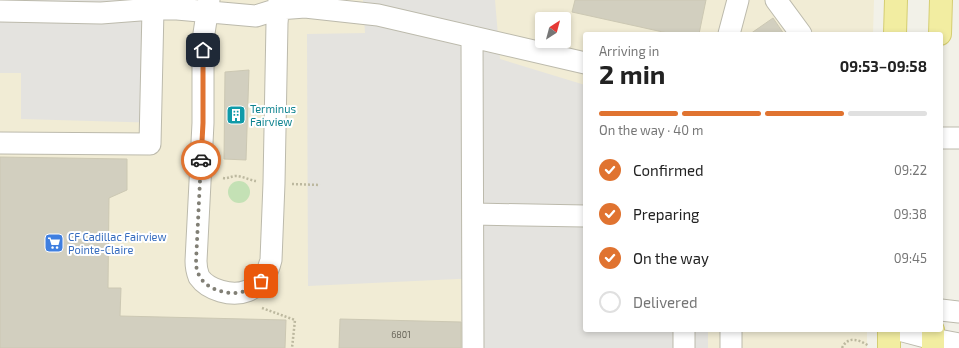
<!DOCTYPE html>
<html lang="en">
<head>
<meta charset="utf-8">
<style>
  :root { --surface:#fff; --page:#f6f6f6; --text:#222; --muted:#767676; --line:#e0e0e0; --accent:#e07330 }
  body { margin:0; font-family:"Exo 2",sans-serif; background:var(--page); color:var(--text); height:100vh; display:flex; flex-direction:column; font-size:15px; white-space:nowrap }
  * { box-sizing:border-box; margin:0 }
  p { font-size:13px; color:var(--muted) }
  .icon { flex:none; width:22px; height:22px; fill:none; stroke:currentColor; stroke-width:2; stroke-linecap:round; stroke-linejoin:round }
  .map { position:relative; flex:1; overflow:hidden }
  .side { position:absolute; left:583px; top:32px; width:360px; height:300px; display:flex; flex-direction:column; background:var(--surface); border-radius:4px; box-shadow:0 2px 6px #0003 }
  .side>* { flex:none }
  .needle { width:26px; rotate:36deg }
  .fabs { position:absolute; left:535px; top:12px; display:grid; gap:8px }
  .fabs a { display:grid; place-items:center; width:36px; height:36px; border-radius:4px; background:var(--surface); box-shadow:0 2px 6px #0003; font-size:20px }
  .pin { position:absolute; display:grid; place-items:center; width:34px; height:34px; color:#fff; margin:-17px; border-radius:8px; box-shadow:0 2px 6px #0006 }
  .courier { position:absolute; display:grid; place-items:center; width:40px; height:40px; margin:-20px; border:3px solid #e07330; border-radius:50%; background:#fff; color:#222; box-shadow:0 1px 5px #0007 }
  .head em { font-style:normal; font-weight:700 }
  .head div { display:flex; flex-direction:column-reverse }
  .head { display:flex; align-items:center; justify-content:space-between; height:68px; padding:0 16px }
  h1 { font-size:26px; font-weight:700; line-height:30px }
  .bar { display:grid; grid-template-columns:repeat(4,1fr); gap:6px 4px; align-content:center; height:48px; padding:0 16px }
  .bar i { height:5px; border-radius:3px; background:var(--line) }
  .bar .selected { background:var(--accent) }
  .bar p { grid-column:span 4 }
  ol { padding:0 16px; list-style:none }
  li { display:flex; align-items:center; gap:12px; height:44px }
  li p { margin-inline-start:auto }
  li .icon { padding:4px; border-radius:50%; background:var(--accent); color:#fff; stroke-width:4 }
  li:last-child { color:var(--muted) }
  li i { width:22px; height:22px; border:2px solid var(--line); border-radius:50% }
  .map>svg:first-child { display:block }
  .commercial { fill:#f1ecd5; fill-rule:evenodd }
  .green { fill:#c4e1b5 }
  .parking { fill:#e4e3df }
  .building { fill:#d2cfbf; stroke:#ccc8b3 }
  .lines { fill:none; stroke-linecap:round; stroke-linejoin:round }
  .minor-casing { stroke:#bcbaac; stroke-width:23 }
  .major-casing { stroke:#d5ce72; stroke-width:24 }
  .path { stroke:#bcb89f; stroke-width:2.5; stroke-dasharray:2 2; stroke-linecap:butt }
  .minor { stroke:#fff; stroke-width:21 }
  .major { stroke:#f2eda1; stroke-width:22 }
  .done { stroke:#817f75; stroke-width:4; stroke-dasharray:0 7.2 }
  .route { stroke:#e07330; stroke-width:5 }
  .labels { text-anchor:middle; stroke-width:4; stroke-linejoin:round; paint-order:stroke }
  .number-label { font-size:9px; fill:#686559 }
  .culture-label { font-size:11px; fill:#0d838f; stroke:#fff; text-anchor:start }
  .shop-label { font-size:11px; fill:#366cbe; stroke:#fff; text-anchor:start }
</style>
</head>
<body>
<div class="map">
<svg width="959" height="348" viewBox="0 0 959 348">
  <rect width="100%" height="100%" fill="#f2f1e8"/>
  <path class="commercial" d="M0,0H874L873,34H585V330H867V348H0ZM542,19H564V41H542Z"/>
  <path class="green" d="M228 192a11 11 0 1 1 22 0a11 11 0 1 1-22 0Z"/>
  <path class="parking" d="M0,0H159L162,123L21,119V73H0Z
    M363,0H495L500,59L585,85V330H708V348H481L479,278L308,286L307,34L365,33Z"/>
  <path class="building" d="M575,0H706L699,34H672L572,12Z
    M773,18L784,34H750Z
    M249,70L246,160L224,159L225,72Z
    M0,157L127,159V190L109,198L108,288H121L120,316L286,320L285,348H0Z
    M340,319L461,322V348H339Z"/>
  <g class="lines">
    <g class="minor-casing">
      <path id="minor" d="M209,0L203,40V123L196,261C196,267 197,272 199,277C208,290 232,297 247,291C260,286 268,273 271,260L274,183L277,23L279,0
        M776,0L801,34
        M0,11L101,13L153,9H177L256,16L278,9L305,7L378,15L585,63
        M729,34L738,0
        M472,37L473,348
        M941,138H959
        M0,143L150,144L153,9
        M473,214L585,216
        M941,310L959,312
        M684,330V348
        M899,330L933,339L959,344
        M731,348V330"/>
    </g>
    <g class="major-casing">
      <path id="major" d="M895,34L896,0
        M940,34L941,0
        M889,348V330
        M933,348V330"/>
    </g>
    <path class="path" d="M223,178C228,179 231,176 236,176C242,176 249,180 256,181
      M292,184L320,185
      M262,308L295,320L292,348
      M842,348C848,335 860,340 869,346"/>
    <use href="#minor" class="minor"/>
    <use href="#major" class="major"/>
  </g>
  <g class="lines">
    <path class="done" d="M201,160L196,262C196,267 197,272 200,277C208,291 233,297 248,290C253,288 257,285 261,281"/>
    <path class="route" d="M201,160L203,123V50"/>
  </g>
  <defs>
    <g id="building-square" transform="scale(1)"><rect x="-9" y="-9" width="18" height="18" rx="4" fill="#0f9aa8" stroke="#fff"/><path d="M-4-6H4V6H1V3H-1V6H-4ZM-2.5-4.3h1.7v1.8h-1.7ZM.8-4.3h1.7v1.8H.8ZM-2.5-1h1.7V.8h-1.7ZM.8-1h1.7V.8H.8Z" fill="#fff"/></g>
    <g id="supermarket-square" transform="scale(1)"><rect x="-9" y="-9" width="18" height="18" rx="4" fill="#3f7fe0" stroke="#fff"/><path d="M-6-5.5h2.5l.6 2H6L4.5 2H-2.5L-4.4-4H-6ZM-1.5 3.2a1.3 1.3 0 1 0 .1 0ZM3 3.2a1.3 1.3 0 1 0 .1 0Z" fill="#fff"/></g>
  </defs>
  <g fill-rule="evenodd">
    <use href="#building-square" x="236" y="115"/>
    <use href="#supermarket-square" x="54" y="243"/>
  </g>
  <g class="labels">
    <g class="number-label">
      <text x="401" y="338">6801</text>
    </g>
    <g class="culture-label">
      <text x="250" y="113">Terminus<tspan x="250" dy="13">Fairview</tspan></text>
    </g>
    <g class="shop-label">
      <text x="68" y="241">CF Cadillac Fairview<tspan x="68" dy="13">Pointe-Claire</tspan></text>
    </g>
  </g>
</svg>
<div class="fabs">
<a><svg class="needle" viewBox="-14 -14 28 28"><path d="M0-13l5 13h-10z" fill="#e53935"/><path d="M0 13l5-13h-10z" fill="#767676"/></svg></a>
</div>
<div class="pin" style="left:261px;top:281px;background:#ea580c"><svg class="icon" aria-label="bag" viewBox="0 0 24 24"><path d="M5 8h14l-1 12H6zM9 8a3 3 0 0 1 6 0"/></svg></div>
<div class="pin" style="left:203px;top:50px;background:#1f2937"><svg class="icon" aria-label="home" viewBox="0 0 24 24"><path d="M3 11l9-7 9 7M6 9v11h12V9"/></svg></div>
<div class="courier" style="left:201px;top:160px"><svg class="icon" aria-label="car" viewBox="0 0 24 24"><path d="M5 17H2v-5l4-1 3-4h7l3 4 3 1v5h-3M9 17h6M6 11h13"/><circle cx="7" cy="17" r="2"/><circle cx="17" cy="17" r="2"/></svg></div>
<section class="side">
<div class="head"><div><h1>2 min</h1><p>Arriving in</p></div><em>09:53–09:58</em></div>
<div class="bar"><i class="selected"></i><i class="selected"></i><i class="selected"></i><i></i><p>On the way · 40 m</p></div>
<ol>
<li><svg class="icon" aria-label="check" viewBox="0 0 24 24"><path d="M5 12l5 5 9-10"/></svg>Confirmed<p>09:22</p></li>
<li><svg class="icon" aria-label="check" viewBox="0 0 24 24"><path d="M5 12l5 5 9-10"/></svg>Preparing<p>09:38</p></li>
<li><svg class="icon" aria-label="check" viewBox="0 0 24 24"><path d="M5 12l5 5 9-10"/></svg>On the way<p>09:45</p></li>
<li><i></i>Delivered</li>
</ol>
</section>
</div>
</body>
</html>
